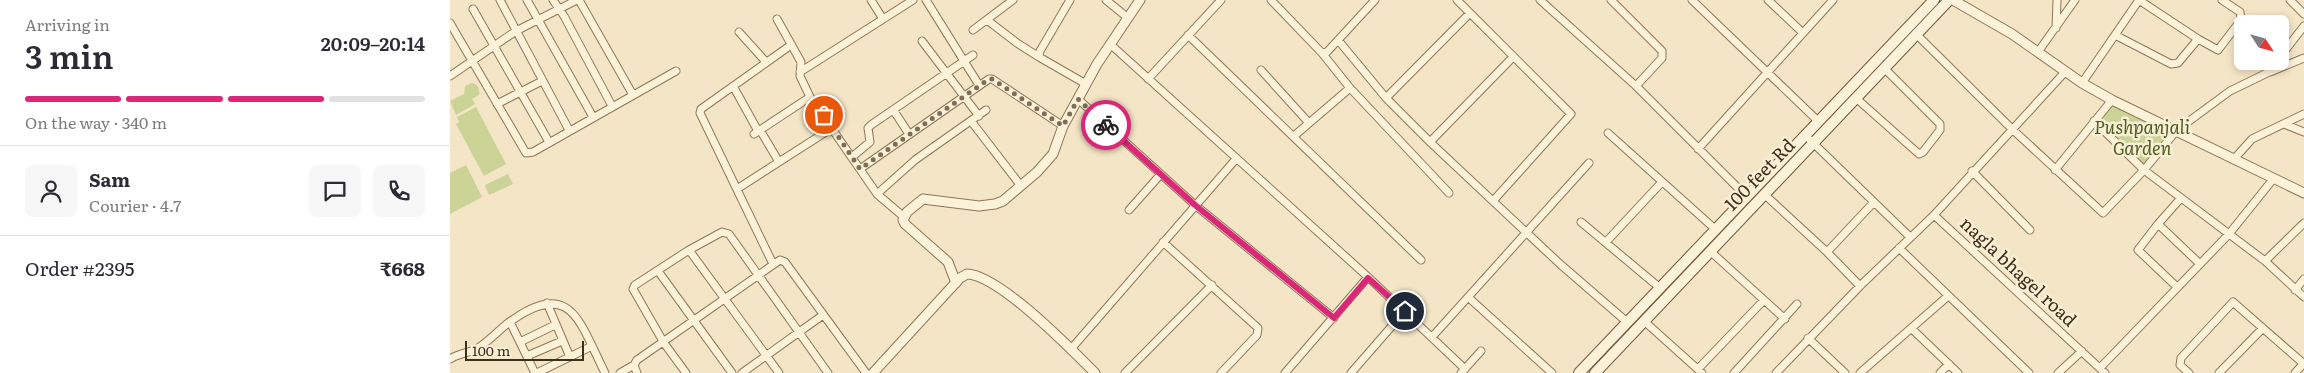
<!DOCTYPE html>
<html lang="en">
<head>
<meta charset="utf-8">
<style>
  :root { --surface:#fff; --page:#f7f7f7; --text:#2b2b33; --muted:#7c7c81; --line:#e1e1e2; --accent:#db2777 }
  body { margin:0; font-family:Literata,serif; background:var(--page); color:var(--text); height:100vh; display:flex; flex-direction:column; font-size:19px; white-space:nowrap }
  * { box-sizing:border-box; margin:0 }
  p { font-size:16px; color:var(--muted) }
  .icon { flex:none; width:28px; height:28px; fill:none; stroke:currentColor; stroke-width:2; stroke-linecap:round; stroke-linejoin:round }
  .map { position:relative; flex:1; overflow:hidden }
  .side { display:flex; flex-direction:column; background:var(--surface); width:450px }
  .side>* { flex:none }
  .needle { width:32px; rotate:126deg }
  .controls { position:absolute; left:1784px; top:15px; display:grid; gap:10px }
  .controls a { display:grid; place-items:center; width:55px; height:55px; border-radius:8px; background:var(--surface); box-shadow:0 2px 8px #0003; font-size:25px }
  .scale { position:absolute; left:15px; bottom:12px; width:119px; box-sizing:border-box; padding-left:5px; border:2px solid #3f2e1e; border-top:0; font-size:14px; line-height:18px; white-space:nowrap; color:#3f2e1e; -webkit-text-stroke:4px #f9efd5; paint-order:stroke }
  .pin { position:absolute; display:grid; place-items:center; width:42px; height:42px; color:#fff; margin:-21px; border:2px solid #fff; border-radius:50%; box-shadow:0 1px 5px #0007 }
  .courier { position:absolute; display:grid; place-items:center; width:50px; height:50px; margin:-25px; border:4px solid #db2777; border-radius:50%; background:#fff; color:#222; box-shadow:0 1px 6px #0007 }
  .headline em { font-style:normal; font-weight:600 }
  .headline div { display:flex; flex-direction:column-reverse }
  .headline { display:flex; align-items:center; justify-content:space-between; height:85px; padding:0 25px }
  h1 { font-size:32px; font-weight:600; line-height:38px }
  .bar { display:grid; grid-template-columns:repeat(4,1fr); gap:8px 5px; align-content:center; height:60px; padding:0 25px }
  .bar i { height:6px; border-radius:4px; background:var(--line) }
  .bar .current { background:var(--accent) }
  .bar p { grid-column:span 4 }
  .line { display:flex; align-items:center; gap:12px; padding:0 25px; border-top:1px solid var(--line) }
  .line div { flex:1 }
  .round { display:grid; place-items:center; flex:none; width:52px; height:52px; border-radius:8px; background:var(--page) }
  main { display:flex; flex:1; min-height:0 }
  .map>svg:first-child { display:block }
  .green { fill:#ccd397 }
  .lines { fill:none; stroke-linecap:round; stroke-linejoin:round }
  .minor-casing { stroke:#917658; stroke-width:9 }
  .tertiary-casing { stroke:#917658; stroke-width:11 }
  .secondary-casing { stroke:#72573b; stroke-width:12 }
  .minor { stroke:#fcf2d9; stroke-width:7 }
  .tertiary { stroke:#fcf2d9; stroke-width:9 }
  .secondary { stroke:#fcf2d9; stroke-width:10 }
  .done { stroke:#7e6e58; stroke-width:5; stroke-dasharray:0 9 }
  .route { stroke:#db2777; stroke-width:6 }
  .labels { text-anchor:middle; stroke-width:5; stroke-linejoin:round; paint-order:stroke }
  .park-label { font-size:18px; font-style:italic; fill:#4f5e22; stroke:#f9efd5 }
  .street-label { font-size:18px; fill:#3f2e1e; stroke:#f9efd5 }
</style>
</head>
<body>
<main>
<section class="side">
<div class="headline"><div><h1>3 min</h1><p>Arriving in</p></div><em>20:09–20:14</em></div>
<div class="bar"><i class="current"></i><i class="current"></i><i class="current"></i><i></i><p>On the way · 340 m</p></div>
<div class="line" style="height:90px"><a class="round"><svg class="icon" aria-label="person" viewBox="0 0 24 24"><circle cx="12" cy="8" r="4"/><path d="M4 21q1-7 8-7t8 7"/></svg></a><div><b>Sam</b><p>Courier · 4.7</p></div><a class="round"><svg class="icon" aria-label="chat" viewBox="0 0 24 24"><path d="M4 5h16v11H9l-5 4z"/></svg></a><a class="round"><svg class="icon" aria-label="phone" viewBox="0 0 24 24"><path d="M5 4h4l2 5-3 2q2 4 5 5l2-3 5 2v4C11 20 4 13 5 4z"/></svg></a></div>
<div class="line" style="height:65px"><div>Order #2395</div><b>₹668</b></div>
</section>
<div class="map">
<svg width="1854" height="373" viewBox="0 0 1854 373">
  <rect width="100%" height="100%" fill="#f3e5c5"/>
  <path class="green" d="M22,83C28,84 30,89 29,95L22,99L25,104L6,115L0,101L14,94L15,86Z
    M1662,100L1727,130L1694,170L1644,121Z
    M26,107L56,164L34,176L6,124L9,122L7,117Z
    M16,165L32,197L0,214V173Z
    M58,174L63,184L39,195L35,185Z"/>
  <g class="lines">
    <g class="minor-casing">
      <path id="minor" d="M50,0L119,130
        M77,0L143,117
        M103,0L114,16L162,106
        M129,0L183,95
        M421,0L433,19
        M476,0L529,85
        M620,0L590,51L589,57L636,84
        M656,0L678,18
        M821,0L872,53L877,52L925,0
        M1007,0L1121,114L1043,201
        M1090,0L1186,86L1296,196
        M1161,0L1212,51V58L1186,86
        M1242,0L1368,121
        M1318,0L1353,33
        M1840,0L1854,14
        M23,9L99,142
        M327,19L351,62L350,76L360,97L427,194L454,217
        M537,20L567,43L589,57
        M0,23L76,153L83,152L226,71
        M1606,28L1607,0
        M523,30L563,0
        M289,32L316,62
        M1466,34L1562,129L1653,213L1694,170L1727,130L1780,91L1817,73L1826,61
        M738,35L971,260
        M1748,39L1768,50L1791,20L1790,12L1772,0
        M888,40L936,98L980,142L1110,264L1177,322
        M472,41L529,116
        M660,44L918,277L1015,369
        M1588,52L1625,0
        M872,53L900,88L999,193
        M1830,57L1854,26
        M811,70L859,123
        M350,72L463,0
        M1820,72L1854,58
        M0,76L66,31L127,0
        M698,79L771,0
        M1632,83L1689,0L1748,39L1728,63L1721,64L1665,35
        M283,86L308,131
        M936,98L1019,14
        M628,99L745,205L884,318
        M1407,99L1469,154L1473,152L1490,130V124L1434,68
        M47,104L92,81
        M444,111L459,134
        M521,121L571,186
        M1644,121L1694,170L1815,261L1854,297
        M1834,124L1854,132
        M310,130L329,162
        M1158,133L1265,229
        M304,134L360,97
        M844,136L900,88
        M1360,140L1460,237
        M980,142L1063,57
        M1248,149L1383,0
        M402,157L420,142L418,128L421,125L523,55
        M1784,159L1802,139L1854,114
        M410,169L539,79H542L613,126
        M1605,170L1662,100
        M1522,171L1580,230
        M287,189L382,128
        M427,194L465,160L536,110
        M1314,194L1377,252
        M1731,198L1708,224L1750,264
        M679,210L711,174
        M1484,215L1655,373
        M1131,222L1210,288
        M1708,224L1688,250L1727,287
        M713,242L808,328L807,335L771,373
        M1156,242L1211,183
        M1449,248L1579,373
        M239,250L272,232L279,234L378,373
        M1260,251L1335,319
        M1815,261L1854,223
        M323,264L250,113L251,109L341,45
        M208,271L282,373
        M1410,286L1377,252L1424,202
        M1845,290L1854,279
        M1018,297L1102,373
        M97,303L120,357
        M1194,321L1252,373
        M60,322L85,373
        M1462,329L1508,373
        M982,337L1139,163
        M1358,338L1395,373
        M70,342L105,325
        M621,349L786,159
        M77,356L112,341
        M0,359C9,353 20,353 28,348C39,341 48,331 58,323C121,277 129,321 155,373
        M1650,368L1779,234L1824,178
        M1248,369L1314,300
        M87,373L142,346
        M170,373L184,365
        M187,373L184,365L187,360L330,260L335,262L416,373
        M236,373L214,343L183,289L185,285L239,250L329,373
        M292,373L373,315
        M675,373L762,285
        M835,373L918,277
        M901,373L955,311
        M1011,373L1031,351
        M1284,373L1347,304
        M1326,373L1410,286L1484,215L1615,72
        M1410,373L1498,296
        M1490,373L1499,364
        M1608,373L1632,351
        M1739,373L1730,365L1731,358L1783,302L1854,364
        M1769,373L1813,328
        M1845,373L1853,364"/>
    </g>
    <g class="tertiary-casing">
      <path id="tertiary" d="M1503,0L1562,34L1632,83L1662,100L1854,193
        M506,283L498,262L455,224L453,220L457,212L473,199L529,206L545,204L553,201L587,172L603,154L613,126L647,64L690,0
        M423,373L510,278L517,274C549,275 621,349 645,373"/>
    </g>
    <g class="secondary-casing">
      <path id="secondary" d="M1129,373L1484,0
        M1145,373L1499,0"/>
    </g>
    <use href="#minor" class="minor"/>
    <use href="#tertiary" class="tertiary"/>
    <use href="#secondary" class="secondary"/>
  </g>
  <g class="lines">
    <path class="done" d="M374,115L410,169L539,79H542L613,126L628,99L656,125"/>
    <path class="route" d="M656,125L745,205L884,318L918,278L955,311"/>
  </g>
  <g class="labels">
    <g class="park-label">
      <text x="1692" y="134">Pushpanjali<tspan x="1692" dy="21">Garden</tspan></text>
    </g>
    <g class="street-label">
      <text transform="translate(1310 175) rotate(-46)" y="6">100 feet Rd</text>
      <text transform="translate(1568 272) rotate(43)" y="6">nagla bhagel road</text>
    </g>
  </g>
</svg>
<div class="controls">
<a><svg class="needle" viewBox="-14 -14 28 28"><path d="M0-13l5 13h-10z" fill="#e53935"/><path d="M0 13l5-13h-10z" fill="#7c7c81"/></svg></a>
</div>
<div class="scale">100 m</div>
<div class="pin" style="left:374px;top:115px;background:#ea580c"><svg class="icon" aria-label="bag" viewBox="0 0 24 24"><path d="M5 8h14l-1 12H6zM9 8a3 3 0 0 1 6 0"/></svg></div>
<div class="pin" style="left:955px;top:311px;background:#1f2937"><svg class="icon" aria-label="home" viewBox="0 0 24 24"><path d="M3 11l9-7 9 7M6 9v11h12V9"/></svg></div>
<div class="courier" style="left:656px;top:125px"><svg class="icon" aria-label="bike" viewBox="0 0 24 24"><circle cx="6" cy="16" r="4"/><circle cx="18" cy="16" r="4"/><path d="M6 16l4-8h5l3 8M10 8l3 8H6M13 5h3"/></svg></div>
</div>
</main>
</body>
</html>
